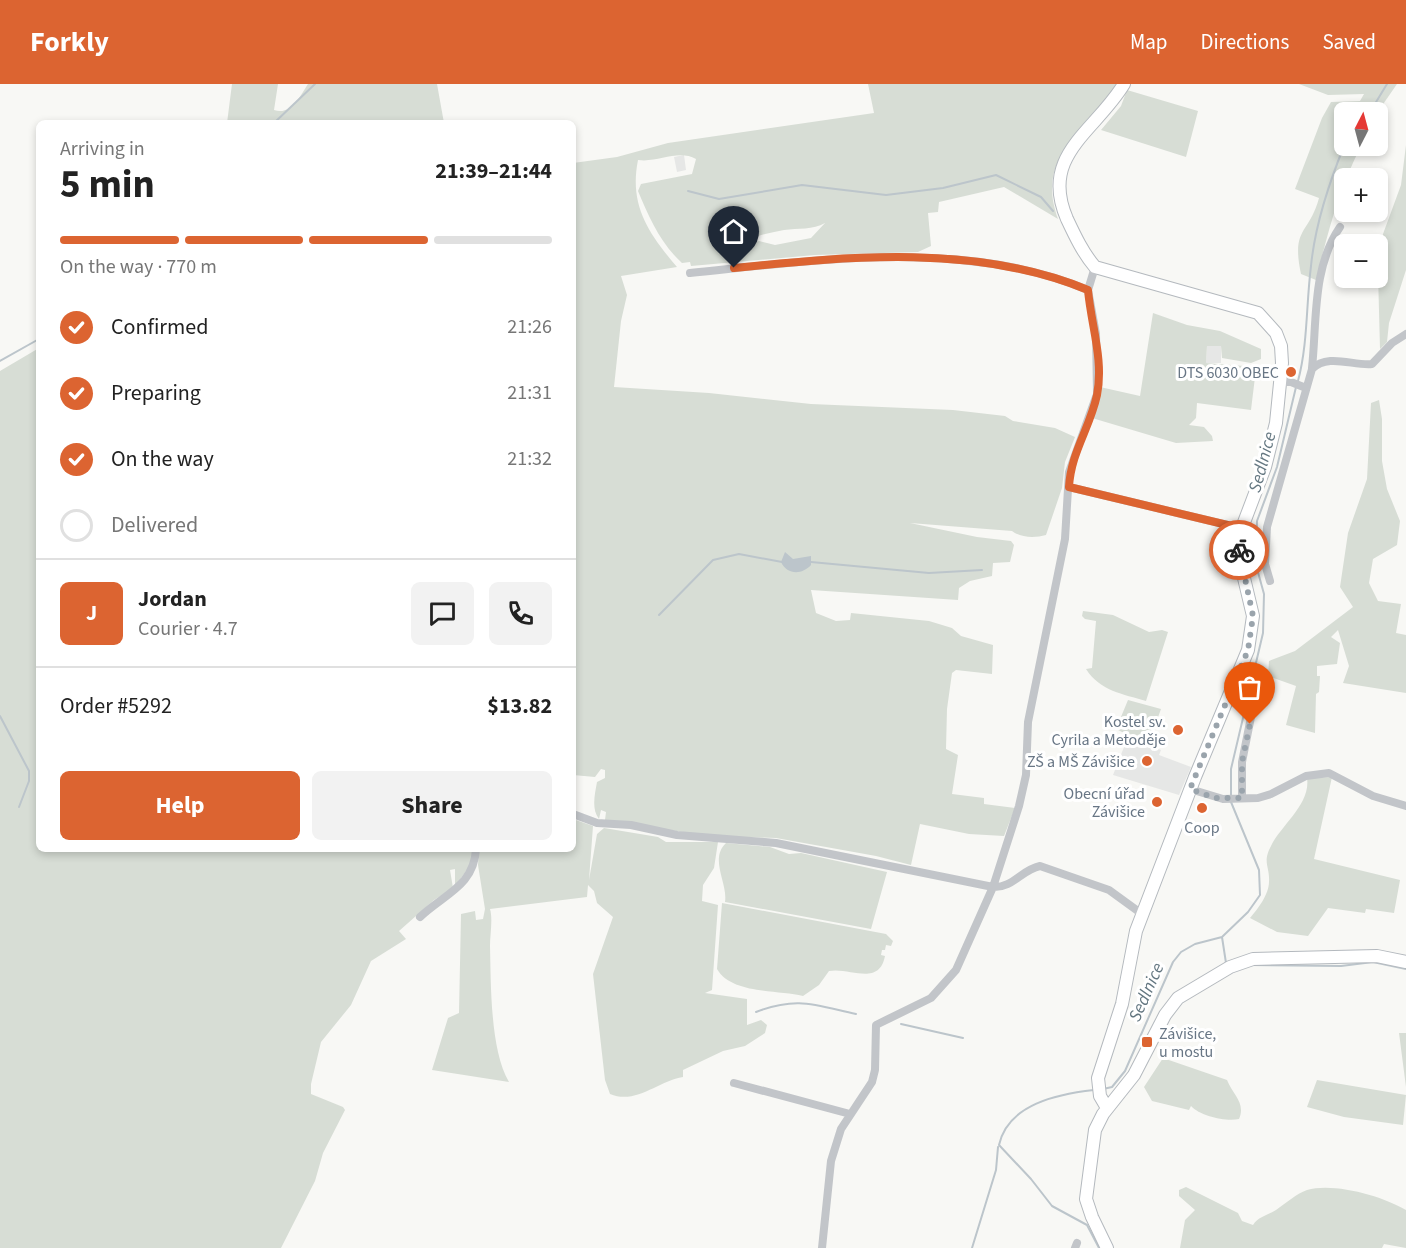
<!DOCTYPE html>
<html lang="en">
<head>
<meta charset="utf-8">
<style>
  :root { --surface:#fff; --page:#f2f2f2; --text:#222; --muted:#767676; --line:#e0e0e0; --accent:#dc6431 }
  body { margin:0; font-family:"Source Sans 3",sans-serif; background:var(--page); color:var(--text); height:100vh; display:flex; flex-direction:column; font-size:22px; white-space:nowrap }
  * { box-sizing:border-box; margin:0 }
  p { font-size:20px; color:var(--muted) }
  .icon { flex:none; width:33px; height:33px; fill:none; stroke:currentColor; stroke-width:2; stroke-linecap:round; stroke-linejoin:round }
  .map { position:relative; flex:1; overflow:hidden }
  .sheet { position:absolute; left:36px; top:36px; width:540px; height:732px; display:flex; flex-direction:column; background:var(--surface); border-radius:9px; box-shadow:0 3px 9px #0003 }
  .sheet>* { flex:none }
  .needle { width:39px; rotate:6deg }
  .buttons { position:absolute; left:1334px; top:18px; display:grid; gap:12px }
  .buttons a { display:grid; place-items:center; width:54px; height:54px; border-radius:9px; background:var(--surface); box-shadow:0 3px 9px #0003; font-size:30px }
  .pin { position:absolute; display:grid; place-items:center; width:51px; height:51px; color:#fff; margin:-62px -26px; border-radius:50% 50% 50% 0; rotate:-45deg; box-shadow:0 0 6px #0007 }
  .pin .icon { rotate:45deg }
  .courier { position:absolute; display:grid; place-items:center; width:60px; height:60px; margin:-30px; border:4px solid #dc6431; border-radius:50%; background:#fff; color:#222; box-shadow:0 2px 8px #0007 }
  .headline em { font-style:normal; font-weight:700 }
  .headline div { display:flex; flex-direction:column-reverse }
  .headline { display:flex; align-items:center; justify-content:space-between; height:102px; padding:0 24px }
  h1 { font-size:39px; font-weight:700; line-height:45px }
  .bar { display:grid; grid-template-columns:repeat(4,1fr); gap:9px 6px; align-content:center; height:72px; padding:0 24px }
  .bar i { height:8px; border-radius:4px; background:var(--line) }
  .bar .on { background:var(--accent) }
  .bar p { grid-column:span 4 }
  .line { display:flex; align-items:center; gap:15px; padding:0 24px; border-top:2px solid var(--line) }
  .line div { flex:1 }
  .round { display:grid; place-items:center; flex:none; width:63px; height:63px; border-radius:9px; background:var(--page) }
  ol { padding:0 24px; list-style:none }
  li { display:flex; align-items:center; gap:18px; height:66px }
  li p { margin-inline-start:auto }
  li .icon { padding:6px; border-radius:50%; background:var(--accent); color:#fff; stroke-width:4 }
  li:last-child { color:var(--muted) }
  li i { width:33px; height:33px; border:3px solid var(--line); border-radius:50% }
  .button { display:flex; gap:12px; margin-top:auto; padding:12px 24px }
  .button a { flex:1; height:69px; border-radius:9px; background:var(--accent); color:#fff; font-size:24px; font-weight:700; line-height:69px; text-align:center }
  .button a+a { background:var(--page); color:var(--text) }
  header { display:flex; align-items:center; gap:36px; box-sizing:border-box; height:84px; padding:0 30px; background:var(--accent); color:#fff }
  header strong { font-size:28px }
  nav { display:flex; gap:33px; margin-inline-start:auto; font-size:21px }
  .map>svg:first-child { display:block }
  .built { fill:#e6e7e6 }
  .green { fill:#d7ddd5; fill-rule:evenodd }
  .water { fill:#bcc5cb }
  .lines { fill:none; stroke-linecap:round; stroke-linejoin:round }
  .stream { stroke:#bcc5cb; stroke-width:2 }
  .secondary-casing { stroke:#b4b9be; stroke-width:14 }
  .street { stroke:#c2c5c9; stroke-width:8 }
  .secondary { stroke:#fff; stroke-width:12 }
  .done { stroke:#9aa4ac; stroke-width:6; stroke-dasharray:0 10.8 }
  .route { stroke:#dc6431; stroke-width:8 }
  .poi-dot { fill:#dc6431; stroke:#fff; stroke-width:2 }
  .labels { text-anchor:middle; stroke-width:6; stroke-linejoin:round; paint-order:stroke }
  .poi-label { font-size:16px; fill:#687685; stroke:#fff; text-anchor:end }
  .water-label { font-size:18px; font-style:italic; fill:#647781; stroke:#fff }
</style>
</head>
<body>
<header>
<strong>Forkly</strong>
<nav><a>Map</a><a>Directions</a><a>Saved</a></nav>
</header>
<div class="map">
<svg width="1406" height="1164" viewBox="0 0 1406 1164">
  <rect width="100%" height="100%" fill="#f8f8f5"/>
  <path class="built" d="M684,71L686,86L677,88L674,73Z
    M1207,261L1221,262V279H1206Z
    M1128,653L1161,666L1159,671L1191,683L1179,711L1113,691Z"/>
  <path class="green" d="M232,0H278L274,26C291,32 300,12 308,0H437L444,39H227Z
    M868,0H1116C1088,49 1034,69 1058,135L1004,103L939,118L938,128L928,129L931,162L918,168L815,171L691,182L690,178L682,179C660,159 649,133 638,107L641,100L692,90L696,75C678,65 658,79 638,76C629,121 648,149 677,183L621,192L627,211L621,237L614,303L709,309L811,320L953,326L1005,332L1013,337L1055,344L1075,353L1065,378L1062,404L1046,451C1035,454 1021,454 1012,447L910,439L977,453L1011,457L1014,461L1010,478L993,479L992,492L970,497L959,504L958,516L811,506L816,529L836,537L850,536L851,529L929,537L952,544L961,552L993,561L992,590L956,586L952,589L947,625L946,665L958,671L952,710L984,714V720L1015,724L1004,752L969,750L920,740L911,781L876,772L776,754L709,752L605,736L606,728L601,726L599,735C591,725 595,710 597,698L605,694V686L601,685L595,693L573,691V79L617,73L668,59L874,29ZM825,139L811,154L775,161L759,157L718,170C737,157 761,150 784,146C798,144 813,146 825,139Z
    M1299,0H1397L1377,29L1344,28V62H1361C1339,105 1328,148 1316,196L1301,190C1291,143 1309,151 1319,114L1295,105L1322,34L1331,18L1360,17L1364,10L1328,11Z
    M1127,6L1198,27L1186,73L1101,46L1121,22Z
    M1406,61V186L1389,239L1387,258L1380,265L1378,189L1383,150L1401,101Z
    M1153,229L1187,241L1220,247L1261,265V275L1251,279L1222,274L1221,262H1207L1206,279L1244,282L1255,293L1251,326L1197,319L1196,334L1189,341L1204,343L1212,352L1213,357L1176,359L1092,334L1100,303L1140,312Z
    M39,264V765H476L475,775L455,802V785L450,786L453,804L434,816L399,847L406,855L371,877L351,921L321,958L311,1000V1010L343,1023L345,1026L323,1069L315,1097L281,1164H0V287Z
    M1379,316L1382,335V377L1387,405L1400,437L1397,461L1373,475L1369,499L1378,517L1401,520L1396,549L1406,551V609L1343,599L1349,582L1338,546L1331,553L1340,559L1337,580L1317,582V592H1320L1319,608L1316,610L1315,649L1286,641L1296,602L1268,592L1269,577L1295,567L1353,523L1340,503L1348,449L1367,395L1371,319Z
    M1083,527L1113,531L1149,548L1162,546L1168,548L1146,617C1123,610 1100,607 1086,585L1092,584L1096,537L1085,535L1082,532Z
    M1128,616L1161,625L1148,661L1116,645Z
    M1332,693L1314,775L1400,796L1394,829L1366,825L1365,829L1328,824L1308,852L1277,848L1250,834C1258,825 1269,810 1269,798C1270,782 1262,779 1271,762C1281,741 1311,720 1307,694Z
    M573,735L593,742L589,796L597,750L604,744L658,753L666,758H718L714,784L703,801L702,817L718,821L712,906L705,909L747,915V941L761,936L767,941L765,949L745,962L723,967L683,986V993C658,997 636,1021 610,1010L605,996L593,890L613,833L597,819L594,807L588,801L587,813L490,825C493,835 490,851 490,862C491,900 490,966 509,998L432,986L448,934L459,929L461,830L475,827L476,836L483,835L485,825L478,781L479,765H573Z
    M726,759L770,763L789,770L801,769L887,788L871,845L725,818C728,799 709,775 726,759Z
    M722,819L886,850L893,857L891,862L886,861L885,866H882L881,871L885,872C879,903 850,883 829,887L819,901L803,912C778,906 731,910 717,885Z
    M1399,949H1406V1003Z
    M1163,974L1227,996C1233,1011 1246,1019 1239,1035C1226,1038 1200,1032 1191,1022L1189,1026L1152,1017L1144,1003Z
    M1317,996L1406,1011L1403,1041L1344,1033L1307,1023Z
    M1186,1103L1238,1129L1242,1137L1253,1141C1259,1132 1267,1132 1276,1126C1286,1119 1296,1110 1307,1106C1333,1098 1383,1112 1406,1126V1164L1384,1160L1382,1164H1180L1185,1136L1195,1126L1179,1112V1106Z"/>
  <path class="water" d="M785,468L793,475L811,472V481C802,491 787,491 781,478Z"/>
  <g class="lines">
    <path class="stream" d="M1370,28L1387,0
      M274,39L315,0
      M688,107L719,115L802,101L886,111L943,104L996,91L1041,113L1053,127
      M0,277L39,255
      M1298,297C1308,259 1306,221 1311,182C1315,141 1329,99 1344,62
      M811,478L929,489L982,486
      M659,531L713,476L739,470L782,478
      M0,632L29,687V697L19,723
      M1231,712V685L1263,549L1264,510L1256,481L1257,437L1277,383L1296,303
      M1222,853L1226,879
      M1251,881L1341,882L1373,878L1406,885
      M756,928C797,912 815,921 856,930
      M901,940L963,954
      M1103,1005L1112,1003L1125,987L1173,878L1181,868L1195,860L1222,853L1248,828L1260,811L1259,786L1231,718
      M1094,1006C1058,1010 1008,1020 999,1061L1031,1095L1052,1122L1087,1141L1099,1164
      M972,1164L996,1086L998,1063"/>
    <g class="secondary-casing">
      <path id="secondary" d="M1107,1024L1100,1012L1098,994L1122,920L1136,847L1195,693L1248,566L1253,532L1239,473L1240,449L1265,383L1276,339L1282,279L1281,262L1276,249L1258,229L1095,183C1083,169 1075,152 1067,135C1039,71 1095,48 1124,0
        M1107,1164L1092,1133L1086,1115L1095,1046L1103,1030L1134,991L1165,931L1178,914L1230,883L1253,875L1377,872L1406,878"/>
    </g>
    <path class="street" d="M690,189C819,176 965,154 1088,206
      M1312,284C1317,237 1312,184 1340,143
      M1281,298H1291L1306,304
      M1069,403L1240,444
      M1270,497L1265,480L1267,443L1312,285C1328,269 1353,282 1372,280L1392,259L1406,250
      M1190,705L1223,715L1258,714L1271,710L1306,692L1329,689L1373,712L1406,722
      M1242,714V678L1254,618
      M573,730L597,739L631,741L677,751L776,759L993,803C1013,804 1021,786 1040,782L1109,806L1142,830
      M420,833C444,810 474,802 476,765
      M734,999L850,1030
      M822,1164L831,1077L841,1045L872,998L875,986L876,941L931,914L956,886L993,803L1019,722L1026,691L1028,638L1065,455L1069,388L1097,310L1096,250L1088,206L1095,183
      M1075,1164L1077,1159"/>
    <use href="#secondary" class="secondary"/>
  </g>
  <g class="lines">
    <path class="done" d="M1239,466L1253,532L1248,566L1190,705L1215,714H1242V678L1250,640"/>
    <path class="route" d="M734,184C850,172 978,160 1088,206C1091,241 1104,276 1097,311C1090,344 1071,368 1069,403L1240,444L1239,466"/>
  </g>
  <g class="poi-dot">
    <circle cx="1291" cy="288" r="6"/>
    <circle cx="1178" cy="646" r="6"/>
    <circle cx="1147" cy="677" r="6"/>
    <circle cx="1157" cy="718" r="6"/>
    <circle cx="1202" cy="724" r="6"/>
    <rect x="1141" y="952" width="12" height="12" rx="3"/>
  </g>
  <g class="labels">
    <g class="poi-label">
      <text x="1279" y="294">DTS 6030 OBEC</text>
      <text x="1166" y="643">Kostel sv.<tspan x="1166" dy="18">Cyrila a Metoděje</tspan></text>
      <text x="1135" y="683">ZŠ a MŠ Závišice</text>
      <text x="1145" y="715">Obecní úřad<tspan x="1145" dy="18">Závišice</tspan></text>
      <text x="1202" y="749" text-anchor="middle">Coop</text>
      <text x="1159" y="955" text-anchor="start">Závišice,<tspan x="1159" dy="18">u mostu</tspan></text>
    </g>
    <g class="water-label">
      <text transform="translate(1262 378) rotate(-75)" y="6">Sedlnice</text>
      <text transform="translate(1146 908) rotate(-66)" y="6">Sedlnice</text>
    </g>
  </g>
</svg>
<div class="buttons">
<a><svg class="needle" viewBox="-14 -14 28 28"><path d="M0-13l5 13h-10z" fill="#e53935"/><path d="M0 13l5-13h-10z" fill="#767676"/></svg></a>
<a>+</a>
<a>−</a>
</div>
<div class="pin" style="left:1250px;top:640px;background:#ea580c"><svg class="icon" aria-label="bag" viewBox="0 0 24 24"><path d="M5 8h14l-1 12H6zM9 8a3 3 0 0 1 6 0"/></svg></div>
<div class="pin" style="left:734px;top:184px;background:#1f2937"><svg class="icon" aria-label="home" viewBox="0 0 24 24"><path d="M3 11l9-7 9 7M6 9v11h12V9"/></svg></div>
<div class="courier" style="left:1239px;top:466px"><svg class="icon" aria-label="bike" viewBox="0 0 24 24"><circle cx="6" cy="16" r="4"/><circle cx="18" cy="16" r="4"/><path d="M6 16l4-8h5l3 8M10 8l3 8H6M13 5h3"/></svg></div>
<section class="sheet">
<div class="headline"><div><h1>5 min</h1><p>Arriving in</p></div><em>21:39–21:44</em></div>
<div class="bar"><i class="on"></i><i class="on"></i><i class="on"></i><i></i><p>On the way · 770 m</p></div>
<ol>
<li><svg class="icon" aria-label="check" viewBox="0 0 24 24"><path d="M5 12l5 5 9-10"/></svg>Confirmed<p>21:26</p></li>
<li><svg class="icon" aria-label="check" viewBox="0 0 24 24"><path d="M5 12l5 5 9-10"/></svg>Preparing<p>21:31</p></li>
<li><svg class="icon" aria-label="check" viewBox="0 0 24 24"><path d="M5 12l5 5 9-10"/></svg>On the way<p>21:32</p></li>
<li><i></i>Delivered</li>
</ol>
<div class="line" style="height:108px"><b class="round" style="background:var(--accent);color:#fff">J</b><div><b>Jordan</b><p>Courier · 4.7</p></div><a class="round"><svg class="icon" aria-label="chat" viewBox="0 0 24 24"><path d="M4 5h16v11H9l-5 4z"/></svg></a><a class="round"><svg class="icon" aria-label="phone" viewBox="0 0 24 24"><path d="M5 4h4l2 5-3 2q2 4 5 5l2-3 5 2v4C11 20 4 13 5 4z"/></svg></a></div>
<div class="line" style="height:78px"><div>Order #5292</div><b>$13.82</b></div>
<div class="button"><a>Help</a><a>Share</a></div>
</section>
</div>
</body>
</html>
